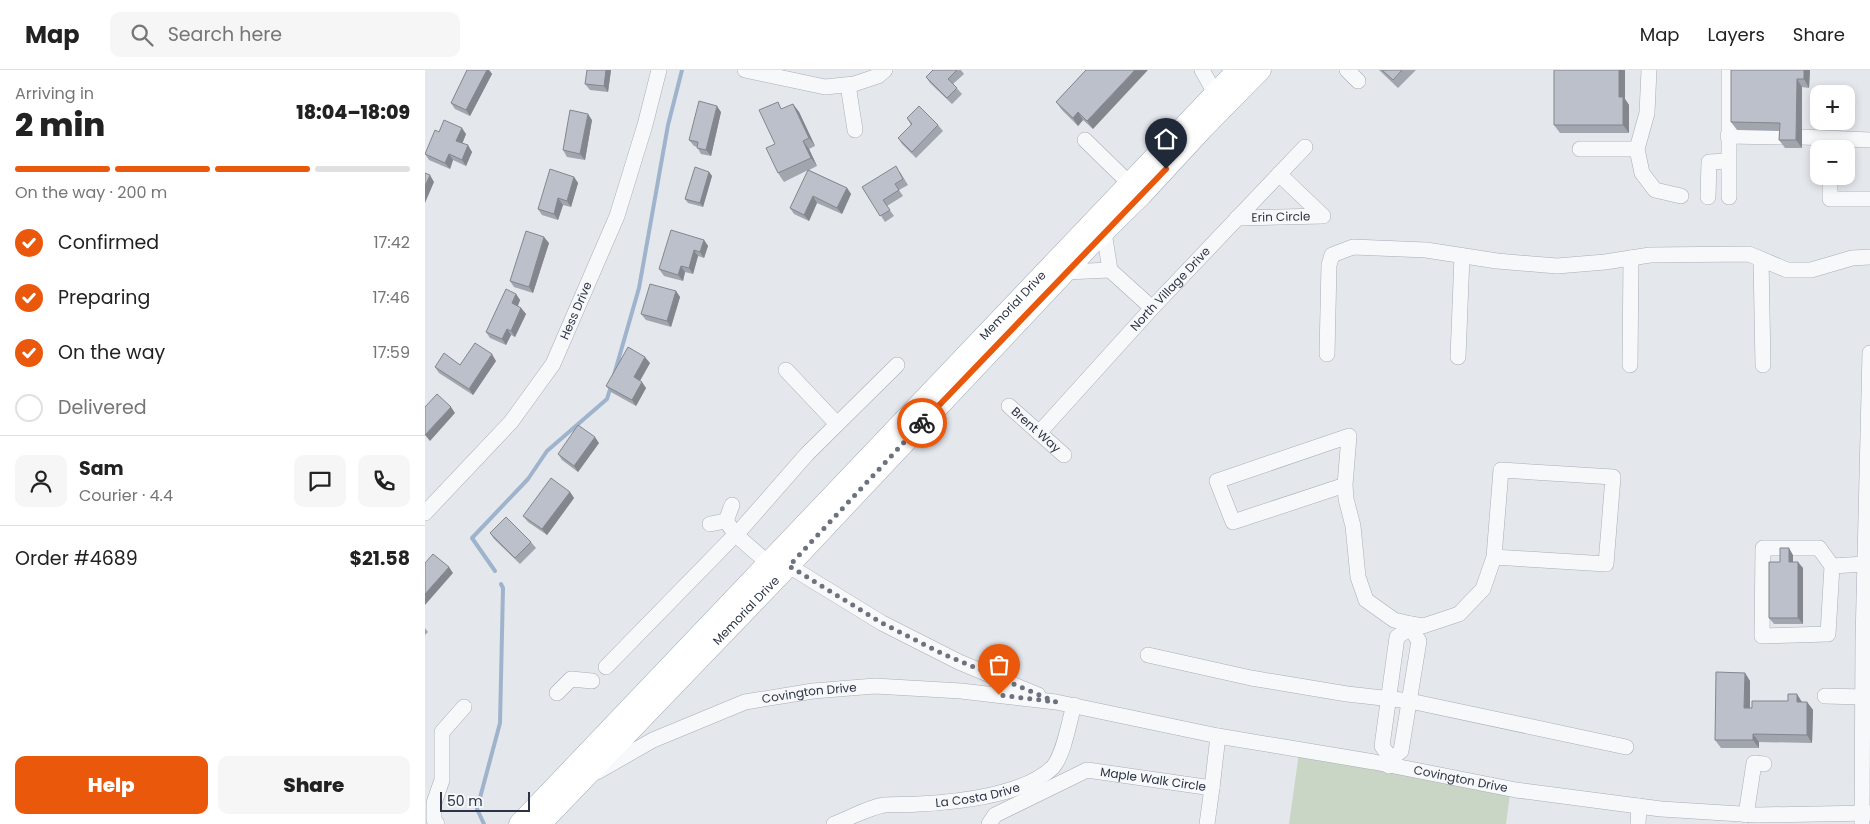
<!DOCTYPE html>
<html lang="en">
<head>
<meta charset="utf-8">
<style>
  :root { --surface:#fff; --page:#f6f6f6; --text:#222; --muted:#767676; --line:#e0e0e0; --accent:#ea580c }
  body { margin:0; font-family:Poppins,sans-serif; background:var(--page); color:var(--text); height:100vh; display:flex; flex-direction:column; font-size:19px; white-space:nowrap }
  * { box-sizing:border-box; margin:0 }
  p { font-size:16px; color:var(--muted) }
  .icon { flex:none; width:28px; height:28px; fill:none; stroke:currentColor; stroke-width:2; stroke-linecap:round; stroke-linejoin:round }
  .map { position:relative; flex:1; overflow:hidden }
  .drawer { display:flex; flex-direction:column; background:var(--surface); width:425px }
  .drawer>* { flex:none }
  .controls { position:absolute; left:1385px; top:15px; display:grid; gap:10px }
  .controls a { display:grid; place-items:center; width:45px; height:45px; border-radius:10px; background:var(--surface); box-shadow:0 2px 8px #0003; font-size:25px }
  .scale { position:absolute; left:15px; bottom:12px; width:90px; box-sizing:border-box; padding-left:5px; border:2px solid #2b3445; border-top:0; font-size:14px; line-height:18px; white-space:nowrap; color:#2b3445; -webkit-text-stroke:4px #f4f6f9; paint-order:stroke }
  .pin { position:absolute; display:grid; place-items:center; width:42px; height:42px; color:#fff; margin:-51px -21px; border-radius:50% 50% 50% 0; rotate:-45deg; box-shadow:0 0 5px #0007 }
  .pin .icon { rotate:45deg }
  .courier { position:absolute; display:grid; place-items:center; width:50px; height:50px; margin:-25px; border:4px solid #ea580c; border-radius:50%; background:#fff; color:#222; box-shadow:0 1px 6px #0007 }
  .headline em { font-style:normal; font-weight:800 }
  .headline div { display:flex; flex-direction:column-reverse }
  .headline { display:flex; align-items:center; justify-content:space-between; height:85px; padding:0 15px }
  h1 { font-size:32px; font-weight:800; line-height:38px }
  .bar { display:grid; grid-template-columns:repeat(4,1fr); gap:8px 5px; align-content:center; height:60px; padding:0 15px }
  .bar i { height:6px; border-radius:4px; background:var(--line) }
  .bar .selected { background:var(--accent) }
  .bar p { grid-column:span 4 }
  .line { display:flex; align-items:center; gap:12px; padding:0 15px; border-top:1px solid var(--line) }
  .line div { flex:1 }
  .round { display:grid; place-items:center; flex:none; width:52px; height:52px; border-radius:10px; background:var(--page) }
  ol { padding:0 15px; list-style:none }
  li { display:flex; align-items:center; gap:15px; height:55px }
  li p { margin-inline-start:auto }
  li .icon { padding:5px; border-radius:50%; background:var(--accent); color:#fff; stroke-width:4 }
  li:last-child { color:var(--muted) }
  li i { width:28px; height:28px; border:2px solid var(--line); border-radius:50% }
  .cta { display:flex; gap:10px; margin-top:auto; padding:10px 15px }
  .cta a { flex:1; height:58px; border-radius:10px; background:var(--accent); color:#fff; font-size:20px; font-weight:800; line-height:58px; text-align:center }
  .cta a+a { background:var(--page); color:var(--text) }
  header { display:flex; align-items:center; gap:30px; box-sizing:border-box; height:70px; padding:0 25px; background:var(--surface); border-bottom:1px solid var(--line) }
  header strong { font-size:24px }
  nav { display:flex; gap:28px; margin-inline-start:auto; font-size:18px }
  .search { width:350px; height:45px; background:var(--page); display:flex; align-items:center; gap:12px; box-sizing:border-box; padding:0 18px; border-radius:10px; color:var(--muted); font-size:19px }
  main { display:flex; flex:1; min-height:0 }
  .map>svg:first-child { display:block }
  .green { fill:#c9d6c5 }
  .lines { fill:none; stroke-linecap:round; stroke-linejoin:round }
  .stream { stroke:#9fb4cc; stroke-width:4 }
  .minor-casing { stroke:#a9aeb7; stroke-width:16 }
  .major-casing { stroke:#a3abb8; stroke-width:21 }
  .minor { stroke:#f7f8fa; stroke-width:15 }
  .major { stroke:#fff; stroke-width:20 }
  .wall { fill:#a1a5ae }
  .shaded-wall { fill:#83868d }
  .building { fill:#bbc0ca; stroke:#83868d }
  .done { stroke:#6c737f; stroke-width:5; stroke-dasharray:0 9 }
  .route { stroke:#ea580c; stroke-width:6 }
  .labels { text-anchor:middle; stroke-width:4; stroke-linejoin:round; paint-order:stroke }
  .street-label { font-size:12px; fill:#2b3445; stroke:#f4f6f9 }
</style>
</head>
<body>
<header>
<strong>Map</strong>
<div class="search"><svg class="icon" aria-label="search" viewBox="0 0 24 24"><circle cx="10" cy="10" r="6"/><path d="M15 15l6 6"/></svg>Search here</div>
<nav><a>Map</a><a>Layers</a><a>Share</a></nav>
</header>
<main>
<section class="drawer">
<div class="headline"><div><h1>2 min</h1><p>Arriving in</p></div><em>18:04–18:09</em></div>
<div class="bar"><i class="selected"></i><i class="selected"></i><i class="selected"></i><i></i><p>On the way · 200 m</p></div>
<ol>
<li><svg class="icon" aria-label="check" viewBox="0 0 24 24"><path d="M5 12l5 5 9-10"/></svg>Confirmed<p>17:42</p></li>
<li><svg class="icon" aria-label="check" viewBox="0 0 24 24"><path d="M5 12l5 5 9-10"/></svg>Preparing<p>17:46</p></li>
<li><svg class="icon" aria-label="check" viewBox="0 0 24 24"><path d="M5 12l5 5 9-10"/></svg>On the way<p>17:59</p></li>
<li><i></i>Delivered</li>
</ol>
<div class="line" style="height:90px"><a class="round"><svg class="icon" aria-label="person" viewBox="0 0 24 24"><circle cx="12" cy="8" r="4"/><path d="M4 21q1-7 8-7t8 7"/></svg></a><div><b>Sam</b><p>Courier · 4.4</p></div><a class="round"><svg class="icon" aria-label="chat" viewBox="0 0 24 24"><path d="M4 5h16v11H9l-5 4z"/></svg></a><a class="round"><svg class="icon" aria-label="phone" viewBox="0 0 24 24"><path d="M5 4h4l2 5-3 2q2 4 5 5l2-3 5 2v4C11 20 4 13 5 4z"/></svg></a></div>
<div class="line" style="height:65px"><div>Order #4689</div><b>$21.58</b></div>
<div class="cta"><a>Help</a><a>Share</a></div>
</section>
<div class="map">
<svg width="1445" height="754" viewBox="0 0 1445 754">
  <rect width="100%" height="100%" fill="#e4e7ec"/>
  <path class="green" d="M875,676L1086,716L1081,754H864Z"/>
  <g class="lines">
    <path class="stream" d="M189,305L214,218L243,55L257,0
      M70,501L47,468L103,409L122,381L182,329L186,316
      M59,754L52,739L75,653L78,518L76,514"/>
    <g class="minor-casing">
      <g id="minor">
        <path d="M320,0L400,17L429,14L453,6L460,0"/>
        <path d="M777,0L790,23"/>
        <path d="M922,0L933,11"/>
        <path d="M1224,0L1222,43L1212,79L1217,103L1230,120L1256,126"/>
        <path d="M1304,0V127"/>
        <path d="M423,15L430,60"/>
        <path d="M1303,66L1360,67"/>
        <path d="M1377,67L1445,70"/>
        <path d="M660,70L704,113"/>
        <path d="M1155,79H1212"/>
        <path d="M1405,106V129H1445"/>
        <path d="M1283,127L1284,92L1303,91"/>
        <path id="s1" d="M812,148L898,146L854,104"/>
        <path d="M679,162L685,200L727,238"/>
        <path d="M1336,189L1338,295"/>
        <path d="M641,202L685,200"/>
        <path d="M902,284L904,195L907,185L928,177L1001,180L1072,191L1132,196L1180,192L1225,185L1324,184L1362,200H1386L1427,188L1445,187"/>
        <path d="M1033,287L1037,186"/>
        <path d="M1205,295L1206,188"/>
        <path d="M361,300L412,354"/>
        <path id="s2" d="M584,336L639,385"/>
        <path id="s3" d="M614,363L727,238L880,77"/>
        <path d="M920,415L808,452L792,411L924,366L920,415L921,429L928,456L933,507L941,530L969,550L986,554"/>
        <path id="s4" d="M0,443L86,352L128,294L192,146L220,55L234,0"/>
        <path d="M301,451L307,435"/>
        <path d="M285,454L301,451L311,465L343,493L364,496L457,553L534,592L613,625"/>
        <path d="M311,465L382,384L472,295"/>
        <path d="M1407,496L1394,478H1338L1337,566L1403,564L1407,496L1440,494"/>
        <path d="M723,585L826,608L922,624L985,631L1201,677"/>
        <path d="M181,597L311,464"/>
        <path d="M132,623L146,609L167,611"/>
        <path d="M1400,626L1438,627"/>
        <path d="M966,689L957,676L972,567L985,558L986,554L998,556L1034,544L1058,519L1069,487L1181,494L1188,407L1076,400L1069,487"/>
        <path d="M964,696L966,689L976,681L994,571L985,558"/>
        <path id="s5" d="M172,702L228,670L320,632L388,621L450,616L536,621L631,632L793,666L949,692L1091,720L1236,739L1332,745L1445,743"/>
        <path d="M787,718L793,666"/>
        <path d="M1321,745L1329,693L1339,694"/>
        <path d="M12,754L9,750V733L17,710V662L39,637"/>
        <path id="s6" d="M409,754C425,748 442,738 459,735C470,734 482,735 494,734C532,732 600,725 628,697C639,684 644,652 649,635"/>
        <path id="s7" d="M564,754L570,745L662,700L787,718L782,754"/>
        <path d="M1213,754L1214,736"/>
        <path d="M1437,754L1438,571L1445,283"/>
      </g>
    </g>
    <g class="major-casing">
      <g id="major">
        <path id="s8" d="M94,754L812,0"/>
        <path id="s9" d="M116,754L364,496L667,174L717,125L778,59L836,0"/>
      </g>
    </g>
    <use href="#minor" class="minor"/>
    <use href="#major" class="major"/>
  </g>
  <path class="wall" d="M42,0H64L67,4L45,46L30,39L26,33Z
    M162,0H186L183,22L165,20L160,14Z
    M508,0H536L539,4L528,14L537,24L527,34L505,13L501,7Z
    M661,0L668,59L658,50L653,56L637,40L631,32Z
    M954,0H991L973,18Z
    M1385,0L1384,18L1377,17V78H1360L1354,70V61L1312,60L1306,52Z
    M1200,29L1204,35V63H1135L1129,55Z
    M368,34L374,42L390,76L384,79L392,96L384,100L422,118L426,124L417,144L392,133L384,151L369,144L365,138L383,100L359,112L353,103L350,74L358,39Z
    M296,42L286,86L276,84L272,77L269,76L264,70Z
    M482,48L513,55L518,61L491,88L477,74L473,68L486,55Z
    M167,50L160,90L142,87L138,80Z
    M14,62L41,64L37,73L47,82L41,96L28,90L25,99L4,90L0,84Z
    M284,102L287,106L278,137L263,133L260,129Z
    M475,102L483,115L474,120L478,126L462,136L469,146L460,152L437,117Z
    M149,107L153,113L146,137L138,135L133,150L117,145L113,139Z
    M279,170L283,176L279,188L273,186L268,204L260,202L258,211L239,206L234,199Z
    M124,173L108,223L89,217L85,211Z
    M251,221L255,227L246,257L221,250L216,244Z
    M91,224L95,230L93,236L96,238L101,244L90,267L86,265L81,275L65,268L61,262Z
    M71,291L48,325L14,303L10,297Z
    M225,293L215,311L221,318L211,336L186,322L181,316Z
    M174,373L153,402L137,390L133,384Z
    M145,422L149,428L122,465L103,452L98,446Z
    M65,463L106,472L111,478L95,494L69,469Z
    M1368,485V492L1378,498V554H1349L1344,548L1355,492Z
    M0,558L3,562L0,565Z
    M1320,603L1325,611V638L1382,632L1388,640L1387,673L1334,672V678H1296L1290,670Z"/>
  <path class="shaded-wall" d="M62,0H64L67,4L45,46L41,40Z
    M181,0H186L183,22L179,16Z
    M710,0H723L668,59L662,51Z
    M1194,0H1200V29L1204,35V63L1198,55L1194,27Z
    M1379,0H1385L1384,18L1379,9Z
    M1372,9L1377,17V78L1371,70Z
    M368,34L374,42L390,76L384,68Z
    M292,36L296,42L286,86L281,80Z
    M653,42L658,50L653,56L648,48Z
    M163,44L167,50L160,90L155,84Z
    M37,58L41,64L36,77L31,71Z
    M378,71L384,79L392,96L386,88Z
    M43,75L47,82L41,96L37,90Z
    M24,84L28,90L25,99L20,93Z
    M284,102L287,106L278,137L275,133Z
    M5,105L9,112L0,133V116Z
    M149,107L153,113L146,137L142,131Z
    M422,118L426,124L417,144L412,138Z
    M388,126L392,133L384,151L379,145Z
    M133,128L138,135L133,150L129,144Z
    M119,167L124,173L108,223L104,217Z
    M279,170L283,176L279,188L275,182Z
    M269,180L273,186L268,204L264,198Z
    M256,196L260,202L258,211L253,205Z
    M251,221L255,227L246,257L242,251Z
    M91,224L95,230L91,240L87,233Z
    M96,238L101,244L90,267L86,261Z
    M82,259L86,265L81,275L77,269Z
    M67,284L71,291L48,325L44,319Z
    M220,287L225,293L213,314L209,307Z
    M217,312L221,318L211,336L207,330Z
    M26,337L30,343L5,371L0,365Z
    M170,367L174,373L153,402L149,396Z
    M145,422L149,428L122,465L117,459Z
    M1364,478L1368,485V498L1364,492Z
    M1373,492L1378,498V554L1373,548Z
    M24,497L28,503L0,535V524Z
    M1320,603L1325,611V646L1319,638Z
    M1372,624L1377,632H1372Z
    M1382,632L1388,640L1387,673L1382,665Z
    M1328,664L1334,672V678L1328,670Z"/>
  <path class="building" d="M42,0H62L41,40L26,33Z
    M162,0H181L179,16L160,14Z
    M508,0H532L523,9L532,18L522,28L501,7Z
    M661,0H710L662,51L653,42L648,48L631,32Z
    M957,0H977L968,10Z
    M1129,0H1194V27H1198V55H1129Z
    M1306,0H1379V9H1372L1371,70H1354L1355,53L1306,52Z
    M274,31L292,36L281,80L272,78L273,72L264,70Z
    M353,32L356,39L368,34L384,68L378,71L386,88L353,103L341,78L350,74L334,40Z
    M494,36L513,55L487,82L473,68L487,54L482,48Z
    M145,40L163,44L155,84L138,80Z
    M19,50L37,58L31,71L43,75L37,90L24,84L20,93L0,84L10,60L14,62Z
    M471,96L478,109L470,114L474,120L458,130L465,140L455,146L437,117Z
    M270,97L284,102L275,133L260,129Z
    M125,99L149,107L142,131L133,128L129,144L113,139Z
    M383,100L422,118L412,138L388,126L379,145L365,138Z
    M0,103L5,105L0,116Z
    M246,160L279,170L275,182L269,180L264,198L256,196L253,205L234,199Z
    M101,161L119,167L104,217L85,211Z
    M225,214L251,221L242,251L216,244Z
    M81,219L91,224L87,233L96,238L86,261L82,259L77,269L61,262Z
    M50,273L67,284L44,319L10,297L19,283L35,295Z
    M203,277L220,287L209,307L217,312L207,330L181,316Z
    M12,324L26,337L0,365V337Z
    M153,355L170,367L149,396L133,384Z
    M126,408L145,422L117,459L98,446Z
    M81,447L106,472L90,488L65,463Z
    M1355,478H1364V492H1373V548H1344V492H1355Z
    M8,484L24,497L0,524V493Z
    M1291,602L1320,603L1319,638H1327V631H1363V624H1372V632H1382V665L1328,664V670H1290Z"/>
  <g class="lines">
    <path class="done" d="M497,353L364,496L457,553L518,584L631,632L574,625"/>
    <path class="route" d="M497,353L741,99"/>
  </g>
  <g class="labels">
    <g class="street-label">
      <text dy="4" stroke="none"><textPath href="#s1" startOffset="44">Erin Circle</textPath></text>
      <text dy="4" stroke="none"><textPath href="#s3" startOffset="195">North Village Drive</textPath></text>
      <text dy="4" stroke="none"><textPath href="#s8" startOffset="716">Memorial Drive</textPath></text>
      <text dy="4" stroke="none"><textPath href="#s4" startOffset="255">Hess Drive</textPath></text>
      <text dy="4" stroke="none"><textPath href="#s2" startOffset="36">Brent Way</textPath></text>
      <text dy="4" stroke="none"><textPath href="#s9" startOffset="296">Memorial Drive</textPath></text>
      <text dy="4" stroke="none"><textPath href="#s5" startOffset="229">Covington Drive</textPath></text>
      <text dy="4" stroke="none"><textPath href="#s7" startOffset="180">Maple Walk Circle</textPath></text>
      <text dy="4" stroke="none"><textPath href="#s5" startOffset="889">Covington Drive</textPath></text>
      <text dy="4" stroke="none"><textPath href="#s6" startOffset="148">La Costa Drive</textPath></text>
    </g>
  </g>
</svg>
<div class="controls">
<a>+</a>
<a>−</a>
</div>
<div class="scale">50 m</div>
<div class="pin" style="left:574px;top:625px;background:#ea580c"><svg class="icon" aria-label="bag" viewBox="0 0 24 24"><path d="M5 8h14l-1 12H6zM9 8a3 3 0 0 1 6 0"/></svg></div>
<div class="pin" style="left:741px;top:99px;background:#1f2937"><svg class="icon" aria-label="home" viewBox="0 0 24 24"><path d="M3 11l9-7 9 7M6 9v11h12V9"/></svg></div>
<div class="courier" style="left:497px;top:353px"><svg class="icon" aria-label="bike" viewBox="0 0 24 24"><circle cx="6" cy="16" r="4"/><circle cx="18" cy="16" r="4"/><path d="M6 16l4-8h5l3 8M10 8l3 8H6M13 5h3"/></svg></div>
</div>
</main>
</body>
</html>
